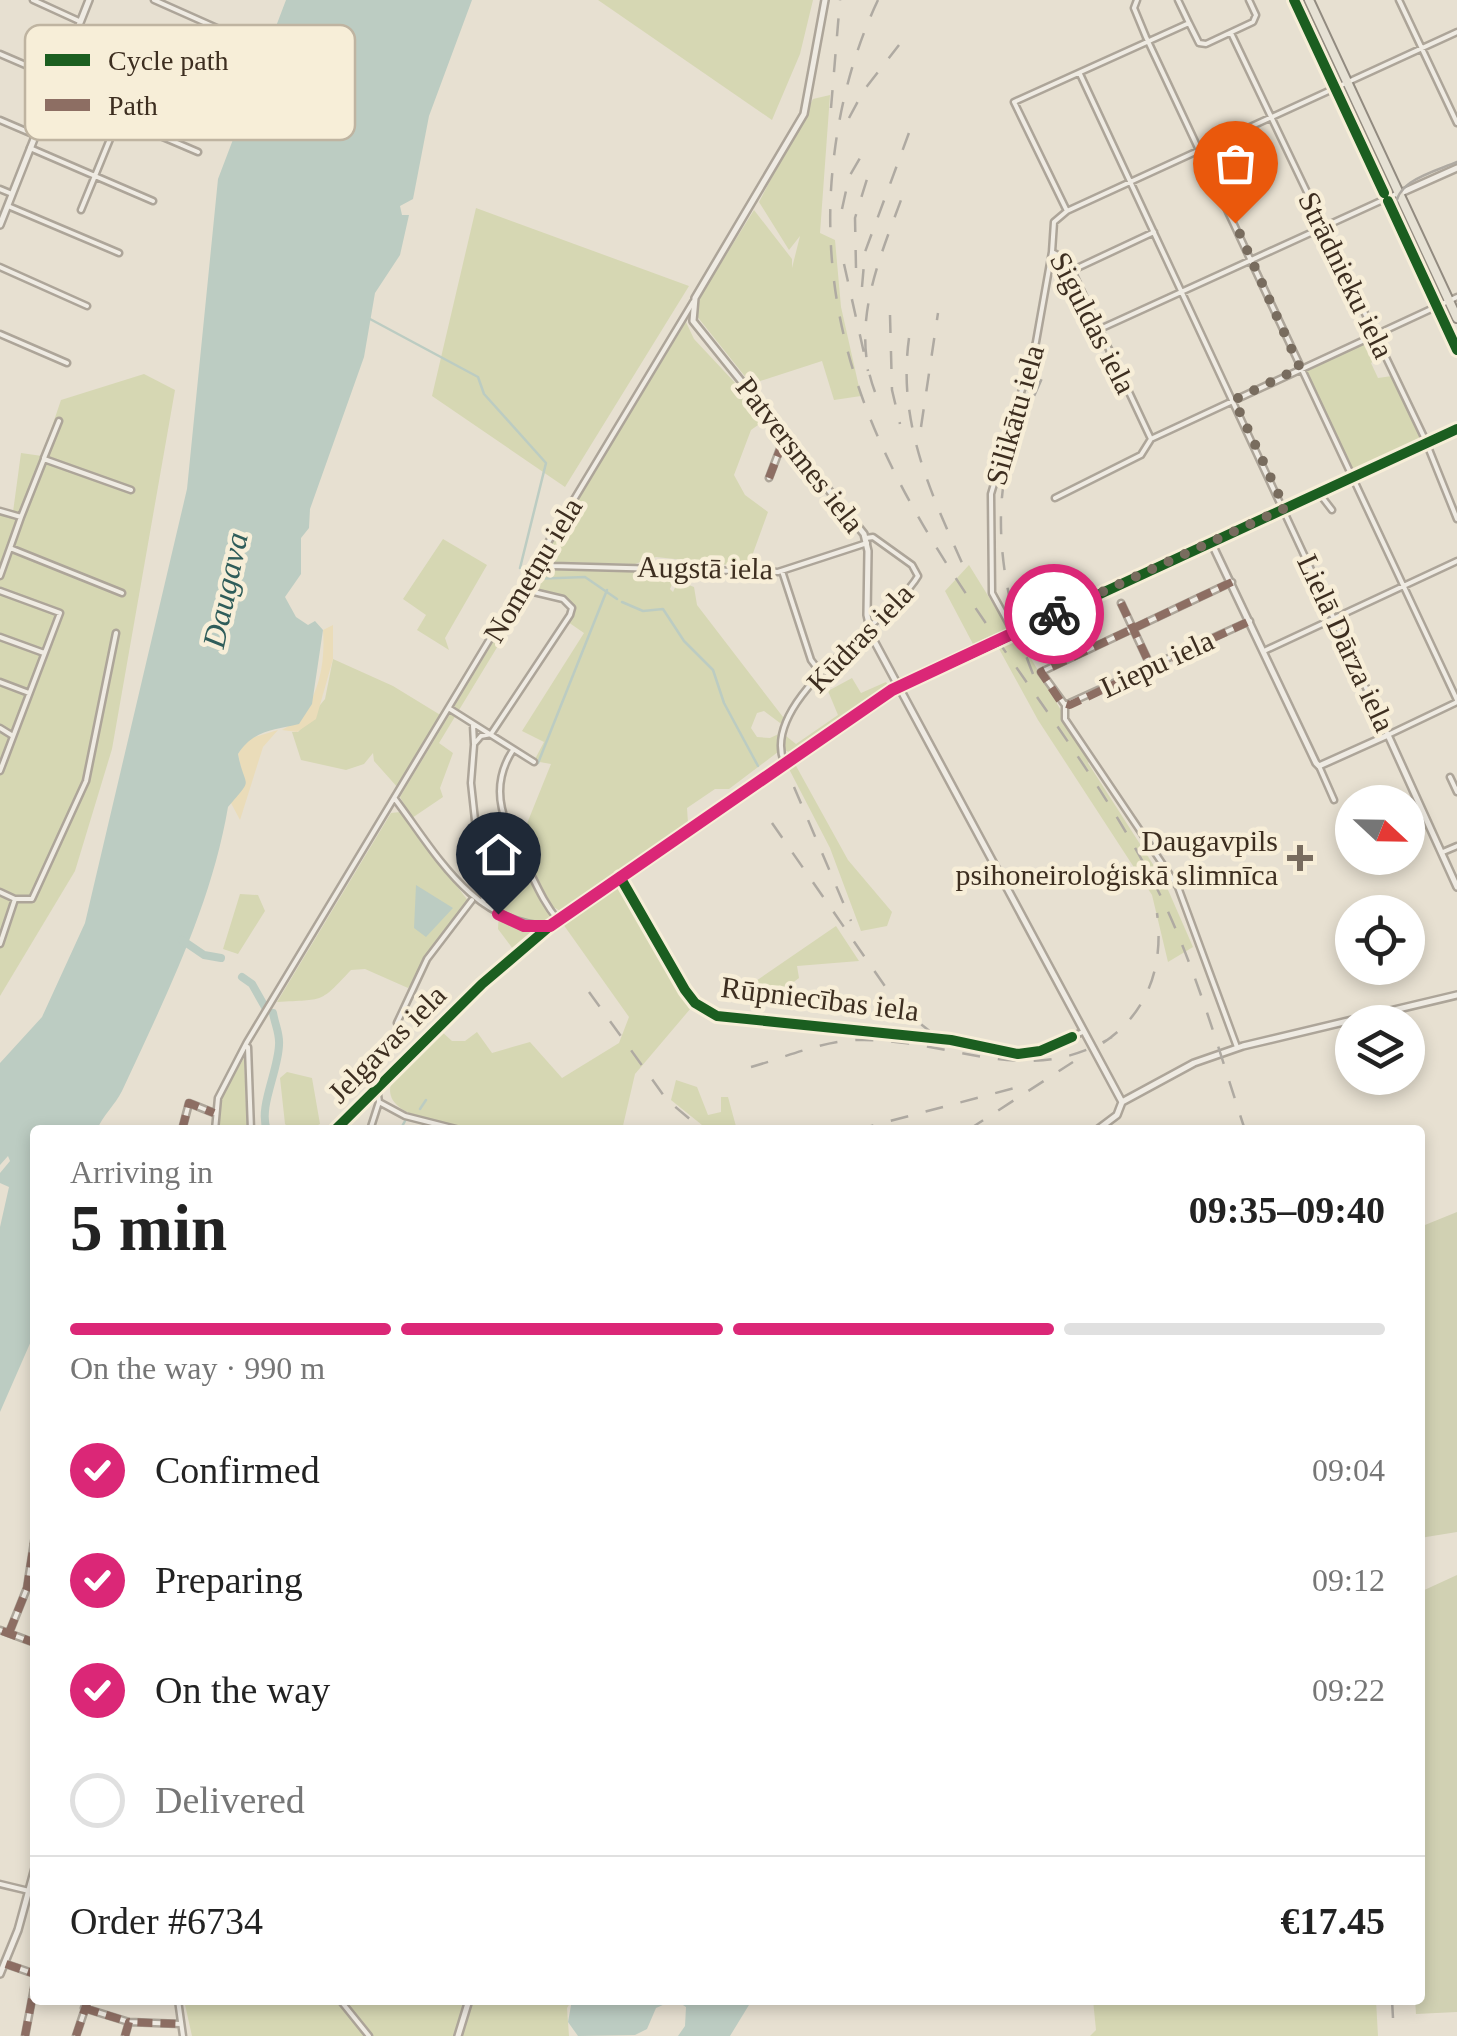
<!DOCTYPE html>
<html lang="en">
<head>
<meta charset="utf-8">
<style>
  :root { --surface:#fff; --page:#f6f6f6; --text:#222; --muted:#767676; --line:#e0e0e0; --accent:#db2777 }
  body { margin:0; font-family:Georgia,serif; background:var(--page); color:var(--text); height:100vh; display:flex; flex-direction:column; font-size:38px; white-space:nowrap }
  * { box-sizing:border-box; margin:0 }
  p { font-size:32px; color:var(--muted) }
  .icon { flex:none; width:55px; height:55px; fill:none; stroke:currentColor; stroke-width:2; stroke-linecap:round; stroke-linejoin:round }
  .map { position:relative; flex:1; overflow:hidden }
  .details { position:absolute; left:30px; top:1125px; width:1395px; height:880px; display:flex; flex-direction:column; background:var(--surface); border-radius:10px; box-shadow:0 5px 15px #0003 }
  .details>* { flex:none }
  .needle { width:65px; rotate:112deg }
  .tools { position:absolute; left:1335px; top:785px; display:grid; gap:20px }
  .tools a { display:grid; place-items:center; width:90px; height:90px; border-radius:50%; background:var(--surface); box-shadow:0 5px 15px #0003; font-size:50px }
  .pin { position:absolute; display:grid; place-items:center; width:85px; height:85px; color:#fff; margin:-102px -42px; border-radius:50% 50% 50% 0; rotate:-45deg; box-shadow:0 0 10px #0007 }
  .pin .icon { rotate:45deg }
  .courier { position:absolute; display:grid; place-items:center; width:100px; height:100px; margin:-50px; border:8px solid #db2777; border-radius:50%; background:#fff; color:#222; box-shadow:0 2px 12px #0007 }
  .headline em { font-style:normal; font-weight:600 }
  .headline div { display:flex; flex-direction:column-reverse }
  .headline { display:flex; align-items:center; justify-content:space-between; height:170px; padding:0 40px }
  h1 { font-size:65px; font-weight:600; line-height:75px }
  .bar { display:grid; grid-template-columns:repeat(4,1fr); gap:15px 10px; align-content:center; height:120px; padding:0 40px }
  .bar i { height:12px; border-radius:8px; background:var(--line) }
  .bar .selected { background:var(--accent) }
  .bar p { grid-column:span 4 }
  .line { display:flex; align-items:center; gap:25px; padding:0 40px; border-top:2px solid var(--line) }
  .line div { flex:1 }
  ol { padding:0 40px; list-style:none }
  li { display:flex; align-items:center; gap:30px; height:110px }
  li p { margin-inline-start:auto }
  li .icon { padding:10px; border-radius:50%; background:var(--accent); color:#fff; stroke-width:4 }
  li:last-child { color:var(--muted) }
  li i { width:55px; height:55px; border:5px solid var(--line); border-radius:50% }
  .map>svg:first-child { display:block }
  .green { fill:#d6d7b3 }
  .sand { fill:#eadcb9 }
  .cemetery { fill:#d1d1b3 }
  .water { fill:#bcccc2 }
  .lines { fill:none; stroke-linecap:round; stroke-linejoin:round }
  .stream { stroke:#bcccc2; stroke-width:2.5 }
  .river { stroke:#bcccc2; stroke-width:8 }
  .minor-casing { stroke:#ada599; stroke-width:9 }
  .tertiary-casing { stroke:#ada599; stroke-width:10 }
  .primary-casing { stroke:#928b80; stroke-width:12 }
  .minor { stroke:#efebe3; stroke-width:4 }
  .tertiary { stroke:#efebe3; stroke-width:5 }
  .primary { stroke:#e6e1d4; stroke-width:8 }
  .tram { stroke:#afaaa2; stroke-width:2.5 }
  .rail { stroke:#afaaa2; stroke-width:2.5; stroke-dasharray:18 18; stroke-linecap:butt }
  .quiet { stroke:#8d6e63; stroke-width:8; stroke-dasharray:15 8; stroke-linecap:butt }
  .cycleway-casing { stroke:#f7eed8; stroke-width:16 }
  .cycleway { stroke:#1b5e20; stroke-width:10 }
  .done { stroke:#786c5e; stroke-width:10; stroke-dasharray:0 18 }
  .route { stroke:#db2777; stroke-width:12 }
  .poi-dot { fill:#786c5e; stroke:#f7eed8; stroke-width:4 }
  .labels { text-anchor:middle; stroke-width:9; stroke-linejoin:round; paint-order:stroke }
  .street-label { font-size:30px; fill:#3d2e20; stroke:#f7eed8 }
  .poi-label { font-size:30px; fill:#3d2e20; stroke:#f7eed8; text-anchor:end }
  .water-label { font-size:32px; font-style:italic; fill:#2f5d5a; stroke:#f7eed8 }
  .key { fill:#f7eed8; stroke:#bfb4a1; stroke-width:2.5 }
  .key-label { font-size:28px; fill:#3d2e20 }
</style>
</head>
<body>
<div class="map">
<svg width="1457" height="2036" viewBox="0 0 1457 2036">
  <rect width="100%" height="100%" fill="#e7e0d1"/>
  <path class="green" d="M598,0H813L800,54L772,120Z
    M830,95L820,233L835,240L841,307L861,396L834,400L822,361L751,384L696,315L700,297L754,210L792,259V268L800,236L789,250L759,202L813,99Z
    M476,208L689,286L565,487L432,396Z
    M686,322L694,339L768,418L751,430L734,475L745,495L768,512L748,567L656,557L635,564L550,562L545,554Z
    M1366,340L1379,358L1371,363L1378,378L1392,376L1420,438L1350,471L1303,370Z
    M144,374L175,390L112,749L75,871L0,996V510L13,512L21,453L42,456L61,400Z
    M443,539L487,565L445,638L449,650L417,630L426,615L403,599Z
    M969,565L1008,628L973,644L945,591Z
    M548,567L677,572L670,589L673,592L678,581L694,587L697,605L783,717L791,712L784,726L764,711L757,713L751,728L757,737L770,738L783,732L778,752L729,789H715L687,808L688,823L562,912L555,908L543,927L513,949L498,929L499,912L487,901L480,838L491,837L502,824L509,841L526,826L551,764L534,761L544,742L522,731L584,633L568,622L574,611L571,603L529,588L535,572Z
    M530,593L439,743L453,753L440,788L443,797L412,818L400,797L520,597Z
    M1018,637C1044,678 1064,720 1092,759L1088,763L1165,883L1193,947L1168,962L1152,895L1038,720L998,647Z
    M333,659L393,686L442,716L399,789L374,761L373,753L364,764L346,770L301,760L292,732H298L325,699Z
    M852,678L861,693L886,682L889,687L789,752L784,750L786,736L796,744L838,715L828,691Z
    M795,764L848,860L892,912L887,926L861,931L830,848L789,769Z
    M400,812L469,902L408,988L365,969L351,970C319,1004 325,999 277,1002L391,813Z
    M616,888L623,890L691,1008L635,1074L622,1130C587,1130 374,1142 391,1084L441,1031L452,1041H465L477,1032L492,1053L530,1042L562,1078L619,1043L629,1017L563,924Z
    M240,894L258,895L265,911L238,954L223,949Z
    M836,926L859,961L797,966L799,978L779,993L753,983Z
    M244,1058L247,1130H217L218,1104Z
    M287,1072L312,1078L320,1124L308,1130H291L285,1124L280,1078Z
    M676,1080L697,1087L708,1115L721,1112V1097H728L737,1130L702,1125L671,1100Z
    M184,2000H572L567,2008L569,2036H192Z
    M1093,2000H1376L1378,2036H1090L1096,2030Z"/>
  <path class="sand" d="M333,625V659L316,719L297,732L282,730C316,712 326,669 323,630Z
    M278,730L263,747L240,820L231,803L241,768L238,754L248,739Z"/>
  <path class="cemetery" d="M1457,1212V1532L1420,1538V1227Z
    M1457,1575V2012L1416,2014L1415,2000H1420V1592Z"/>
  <path class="water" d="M286,0H472L429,116L413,199L400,206L402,215H409L400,255L375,293L364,357L310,509L309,528L301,538V574L285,597L296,617L308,625L315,621L323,630L312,704L299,724C274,730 253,730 238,754C245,791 255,775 228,807C211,907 164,1000 122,1091C115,1105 103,1115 97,1130H35V1332L0,1412V1227L9,1187L0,1183V1173L10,1161L8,1156L0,1165V1063L42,1017L85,923L187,489L218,179Z
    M416,885L453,908L426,937L414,928Z
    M572,2000H674L656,2008L647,2029L635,2035L578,2036L568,2022Z
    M675,2000H752L730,2036H678L685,2026L686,2007Z"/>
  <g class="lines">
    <path class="stream" d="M370,319L478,377L484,394L546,463L520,568
      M532,579L585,577L617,599
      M622,602L643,611L663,609L684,641L713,670L724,703L758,766
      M538,763L607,590
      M420,1109L426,1100
      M400,1130L405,1121"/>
    <path class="river" d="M182,940L204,955L221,958
      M242,977L252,984L265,1007
      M267,1130C258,1108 278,1072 279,1045C280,1033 275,1025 273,1013"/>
    <g class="minor-casing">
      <path id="minor" d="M33,0L79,21
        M154,0L226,32
        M1137,0L1134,8L1146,37L1457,700
        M1178,0L1189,23
        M1399,0L1457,123
        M76,33L212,95
        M1231,33L1424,437L1457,519
        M0,54L58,79
        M1080,74L1388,735L1457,702
        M53,90L198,152
        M0,120L35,135
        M30,148L153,201
        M0,189L12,194
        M8,206L119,253
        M81,210L117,122
        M1067,211L1457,32
        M0,267L87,306
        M1073,270L1154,232
        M1100,329L1396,194
        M0,334L67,363
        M1153,438L1457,297
        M1151,439L1067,260L1052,252L1054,222L1067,211L1014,102L1189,23L1199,43L1206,44L1253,22L1256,15L1249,0
        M44,458L59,421
        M769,478L784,438
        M1322,497L1332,510
        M1055,498L1141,455L1151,439
        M0,511L21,517L44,459L131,490
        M21,517L10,548L122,593
        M537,561L553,566L778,572L867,543
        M782,571L811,660L820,672
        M0,576L10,548
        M1232,582L1041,672L1065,705V719L1178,887L1237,1047
        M0,591L60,613L0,771
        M1121,603L1151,667
        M1014,633L992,593L991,494L1036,342L1052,252
        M0,637L44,653
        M1264,651L1457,561
        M0,682L29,693
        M1065,705L1250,621
        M450,709L534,762
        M473,725L474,744L481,736L491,734L570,615L572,608L563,599L521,589
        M0,728L13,736
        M474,745L471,783L484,904
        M513,750C486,791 506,827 527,866C537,886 544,903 558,920
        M784,762C759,698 892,621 918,576L912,565L873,537L866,538
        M1319,766L1334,800
        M1450,777L1457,792
        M395,799C437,855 473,924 550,926
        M1443,852L1457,846
        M620,878L685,990L695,1003L717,1016L951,1040L1026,1054L1083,1032
        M0,892L15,899
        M0,944L15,899H32L86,781L116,633
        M397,1023L427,959L472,900
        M248,1047L251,1130
        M379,1102L405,1116L460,1130
        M182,1130L189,1103L214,1113
        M215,1130L218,1098L247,1042L693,302
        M370,1130L379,1102L377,1088
        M0,1630L35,1643
        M9,1633L27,1588L35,1536
        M0,1884L29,1891
        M6,1964L35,1974
        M178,2000L183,2036
        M340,2000L369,2036
        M84,2008L129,2022
        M25,2036L35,1983
        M76,2036L88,2000
        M125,2036L129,2022L181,2024"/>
    </g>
    <g class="tertiary-casing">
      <path id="tertiary" d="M825,0L804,114L695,298L693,321L864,534L868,551L867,615L872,637L1122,1102
        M1401,193L1457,168
        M0,225L89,0
        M1211,542L1316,763L1319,766L1388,735L1457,887
        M1122,1102L1194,1063L1243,1046L1457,995
        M335,1130L482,984L550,926L892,690L1457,429
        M1097,1130L1117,1115L1122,1102
        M0,1974L18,1930L35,1868
        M458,2036L469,2000"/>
    </g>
    <g class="primary-casing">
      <path id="primary" d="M1309,0L1457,318"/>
    </g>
    <use href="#minor" class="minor"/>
    <use href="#tertiary" class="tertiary"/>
    <use href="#primary" class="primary"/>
    <path class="tram" d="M1298,0L1457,344
      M1396,210C1393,181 1434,172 1457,162"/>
    <path class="rail" d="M878,0C850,59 835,124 831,190C816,465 1020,639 1143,862C1190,946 1215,1039 1245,1130
      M831,108L840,0
      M849,118L864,90L899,45
      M842,209L849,177L860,158
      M844,264L868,371
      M856,268L855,218L871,166
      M862,287L865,252L910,130
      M890,315L892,390L900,424
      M909,338C897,425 932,495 966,572
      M875,392C848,321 883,252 906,186
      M921,427L938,313
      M1033,674C1009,615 993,539 1005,475C1013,438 1033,401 1047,366
      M794,787L851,921
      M772,823L900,1008L945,1043
      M589,992L667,1100L703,1130
      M1103,1043C1148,1013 1164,966 1157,913
      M751,1067C787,1057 826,1039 864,1040C954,1040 1027,1089 1112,1037
      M856,1130L1026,1085
      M968,1130L1073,1062
      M1392,2000L1394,2036"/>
    <path class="quiet" d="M769,478L786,434
      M1232,582L1041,672L1061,702L1070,705L1250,621
      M1121,603L1151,667
      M459,1127L460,1130
      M182,1130L189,1103L214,1113
      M2,1631L35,1643
      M9,1633L27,1588L35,1536
      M6,1964L35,1974
      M84,2008L129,2022
      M25,2036L35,1983
      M76,2036L88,2000
      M125,2036L129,2022L181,2024"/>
    <g class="cycleway-casing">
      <path id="cycleway" d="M1294,0L1384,193
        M1388,201L1457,350
        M620,877L685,990L695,1003L717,1016L951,1040L1018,1054L1040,1051L1072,1037
        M335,1130L482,984L550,926L892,690L1457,429"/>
    </g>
    <use href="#cycleway" class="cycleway"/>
  </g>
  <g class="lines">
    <path class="done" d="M1054,614L1285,508L1234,400L1300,368L1235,223"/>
    <path class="route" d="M498,914L524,926H550L892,690L1054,614"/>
  </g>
  <path class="poi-dot" d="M1295 843h10v10h10v10h-10v10h-10v-10h-10v-10h10z"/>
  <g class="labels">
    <g class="street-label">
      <text transform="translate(1346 275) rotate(64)" y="10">Strādnieku iela</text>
      <text transform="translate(1093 323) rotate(63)" y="10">Siguldas iela</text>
      <text transform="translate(1015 415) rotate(-74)" y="10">Silikātu iela</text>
      <text transform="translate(800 455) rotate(52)" y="10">Patversmes iela</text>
      <text transform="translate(705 568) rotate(1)" y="10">Augstā iela</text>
      <text transform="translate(533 570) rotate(-59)" y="10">Nometņu iela</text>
      <text transform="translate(860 638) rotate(-46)" y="10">Kūdras iela</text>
      <text transform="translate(1346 643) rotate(65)" y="10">Lielā Dārza iela</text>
      <text transform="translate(1157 664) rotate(-25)" y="10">Liepu iela</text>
      <text transform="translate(820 999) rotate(7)" y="10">Rūpniecības iela</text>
      <text transform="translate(387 1044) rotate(-45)" y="10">Jelgavas iela</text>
    </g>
    <g class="poi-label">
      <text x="1278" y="851">Daugavpils<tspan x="1278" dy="34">psihoneiroloģiskā slimnīca</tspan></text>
    </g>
    <g class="water-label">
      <text transform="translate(225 590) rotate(-78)" y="11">Daugava</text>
    </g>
  </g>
  <rect x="25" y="25" width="330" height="115" rx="15" class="key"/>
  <rect x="45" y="54" width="45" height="12" fill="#1b5e20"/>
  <rect x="45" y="99" width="45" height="12" fill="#8d6e63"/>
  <g class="key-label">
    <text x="108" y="70">Cycle path</text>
    <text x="108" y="115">Path</text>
  </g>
</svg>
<div class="tools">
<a><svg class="needle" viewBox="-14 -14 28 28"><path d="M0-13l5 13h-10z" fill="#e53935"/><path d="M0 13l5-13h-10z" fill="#767676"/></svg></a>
<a><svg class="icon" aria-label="locate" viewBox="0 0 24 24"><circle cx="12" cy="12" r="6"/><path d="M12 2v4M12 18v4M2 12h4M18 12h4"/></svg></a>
<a><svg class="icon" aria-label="layers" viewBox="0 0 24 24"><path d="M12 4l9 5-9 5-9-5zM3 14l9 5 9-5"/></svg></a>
</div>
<div class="pin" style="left:1235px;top:223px;background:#ea580c"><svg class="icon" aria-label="bag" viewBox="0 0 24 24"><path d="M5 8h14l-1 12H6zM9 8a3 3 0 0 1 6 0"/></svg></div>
<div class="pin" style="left:498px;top:914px;background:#1f2937"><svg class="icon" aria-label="home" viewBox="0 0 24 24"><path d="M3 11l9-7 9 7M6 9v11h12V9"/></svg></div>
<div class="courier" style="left:1054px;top:614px"><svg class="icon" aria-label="bike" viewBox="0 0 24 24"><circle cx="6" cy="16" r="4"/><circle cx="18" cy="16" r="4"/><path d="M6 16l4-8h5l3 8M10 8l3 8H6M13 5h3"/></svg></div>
<section class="details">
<div class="headline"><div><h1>5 min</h1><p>Arriving in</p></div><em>09:35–09:40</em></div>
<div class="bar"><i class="selected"></i><i class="selected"></i><i class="selected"></i><i></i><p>On the way · 990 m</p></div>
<ol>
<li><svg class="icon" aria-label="check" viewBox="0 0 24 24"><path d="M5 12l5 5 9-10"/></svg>Confirmed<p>09:04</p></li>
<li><svg class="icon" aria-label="check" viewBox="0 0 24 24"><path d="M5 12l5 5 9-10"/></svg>Preparing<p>09:12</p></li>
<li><svg class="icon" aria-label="check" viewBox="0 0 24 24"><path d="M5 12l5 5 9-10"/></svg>On the way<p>09:22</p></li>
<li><i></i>Delivered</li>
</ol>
<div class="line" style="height:130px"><div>Order #6734</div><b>€17.45</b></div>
</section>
</div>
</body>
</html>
